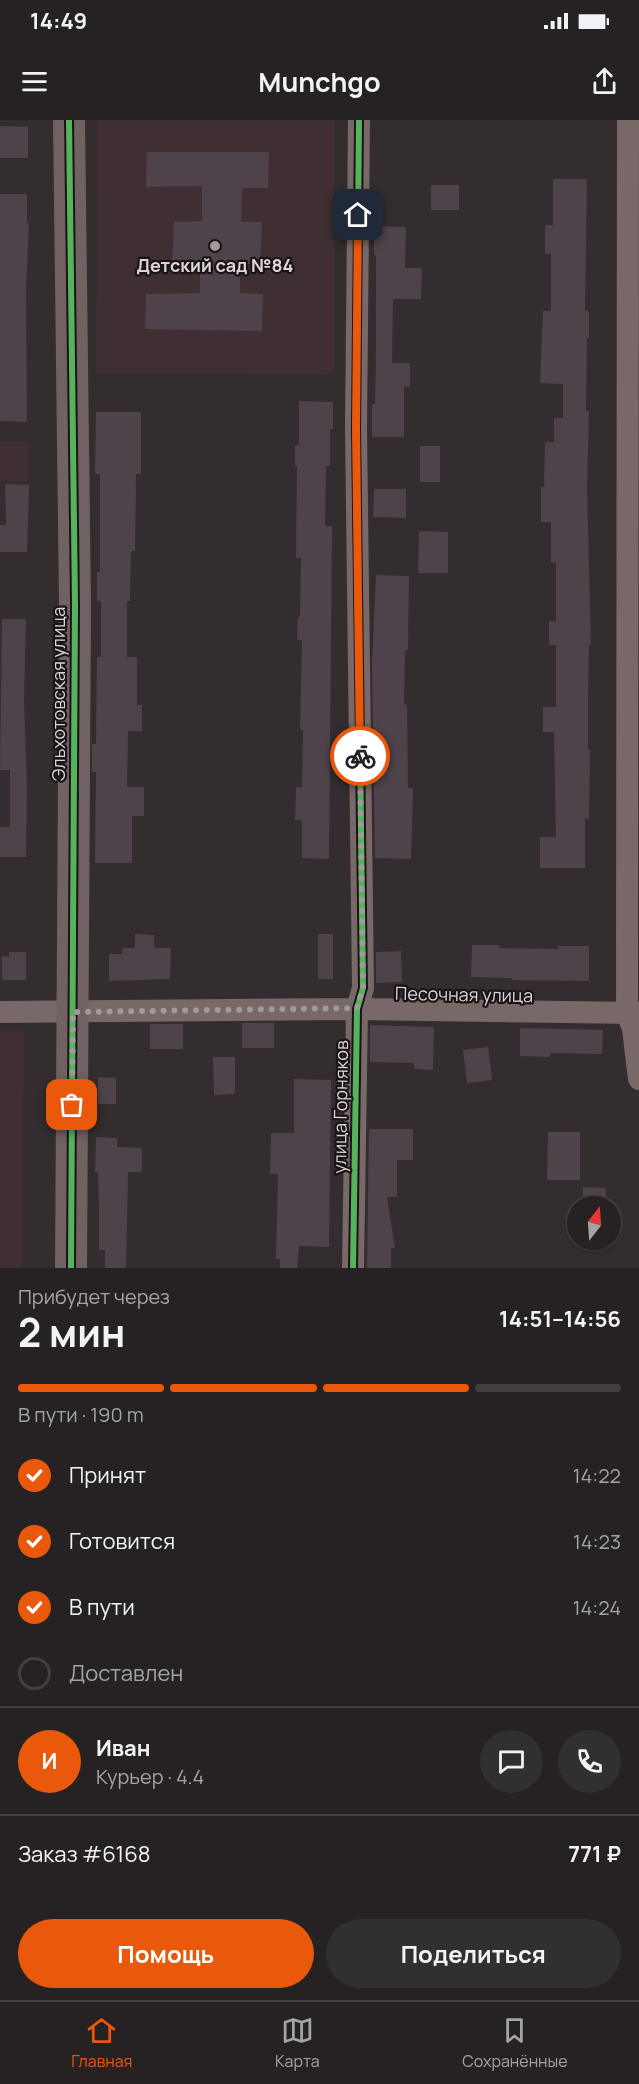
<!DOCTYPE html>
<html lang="ru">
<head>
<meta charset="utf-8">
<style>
  :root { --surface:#262223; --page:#322f30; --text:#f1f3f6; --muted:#a4a4a6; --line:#423f41; --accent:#ea580c }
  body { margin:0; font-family:Manrope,sans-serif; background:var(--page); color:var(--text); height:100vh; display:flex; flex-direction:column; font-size:22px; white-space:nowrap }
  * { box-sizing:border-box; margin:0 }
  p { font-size:20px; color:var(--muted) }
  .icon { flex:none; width:33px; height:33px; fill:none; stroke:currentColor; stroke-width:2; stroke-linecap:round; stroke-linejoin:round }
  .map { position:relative; height:1148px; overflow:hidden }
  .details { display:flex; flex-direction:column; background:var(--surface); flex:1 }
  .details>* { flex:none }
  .needle { width:39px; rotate:17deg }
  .tools { position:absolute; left:567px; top:1076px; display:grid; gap:12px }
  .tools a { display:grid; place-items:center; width:54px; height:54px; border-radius:50%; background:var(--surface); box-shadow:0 2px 4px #0004,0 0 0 2px var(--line); font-size:30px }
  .pin { position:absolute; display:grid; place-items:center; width:51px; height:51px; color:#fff; margin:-26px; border-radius:12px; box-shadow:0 3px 9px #0006 }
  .courier { position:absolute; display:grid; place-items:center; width:60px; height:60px; margin:-30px; border:4px solid #ea580c; border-radius:50%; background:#fff; color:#222; box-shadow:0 2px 8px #0007 }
  .overview em { font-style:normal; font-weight:700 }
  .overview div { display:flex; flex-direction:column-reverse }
  .overview { display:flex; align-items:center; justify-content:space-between; height:102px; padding:0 18px }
  h1 { font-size:39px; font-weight:700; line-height:45px }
  .bar { display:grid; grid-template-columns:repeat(4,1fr); gap:9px 6px; align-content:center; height:72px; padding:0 18px }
  .bar i { height:8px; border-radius:4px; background:var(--line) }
  .bar .current { background:var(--accent) }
  .bar p { grid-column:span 4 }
  .line { display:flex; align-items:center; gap:15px; padding:0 18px; border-top:2px solid var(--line) }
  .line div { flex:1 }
  .round { display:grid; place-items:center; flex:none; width:63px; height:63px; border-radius:32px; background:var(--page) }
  ol { padding:0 18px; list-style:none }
  li { display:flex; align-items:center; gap:18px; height:66px }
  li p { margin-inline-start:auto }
  li .icon { padding:6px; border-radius:50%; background:var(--accent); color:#fff; stroke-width:4 }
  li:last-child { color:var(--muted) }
  li i { width:33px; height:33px; border:3px solid var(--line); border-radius:50% }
  .action { display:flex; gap:12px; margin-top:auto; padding:12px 18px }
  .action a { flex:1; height:69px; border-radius:36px; background:var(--accent); color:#fff; font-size:24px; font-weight:700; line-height:69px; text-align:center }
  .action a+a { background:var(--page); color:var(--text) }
  .status { display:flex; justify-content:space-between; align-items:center; height:42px; padding:0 30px; background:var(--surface); direction:ltr }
  .status svg { height:16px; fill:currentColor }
  header { display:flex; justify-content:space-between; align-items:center; height:78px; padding:0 18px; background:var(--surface); font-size:27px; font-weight:700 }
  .tabs { display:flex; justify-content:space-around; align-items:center; height:84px; border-top:2px solid var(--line); background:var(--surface); font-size:16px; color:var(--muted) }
  .tabs a { display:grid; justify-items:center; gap:3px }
  .tabs .current { color:var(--accent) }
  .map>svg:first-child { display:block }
  .built { fill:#3f2f33 }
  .building { fill:#4e434a }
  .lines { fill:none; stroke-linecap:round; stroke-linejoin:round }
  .street { stroke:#786868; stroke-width:22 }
  .secondary { stroke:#706262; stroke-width:32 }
  .cycleway-casing { stroke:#1a1416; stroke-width:10 }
  .cycleway { stroke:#56b35d; stroke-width:6 }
  .done { stroke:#a19a9c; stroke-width:6; stroke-dasharray:0 10.8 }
  .route { stroke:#ea580c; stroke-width:8 }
  .poi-dot { fill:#a19a9c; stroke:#1a1416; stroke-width:2 }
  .labels { text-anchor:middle; stroke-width:4.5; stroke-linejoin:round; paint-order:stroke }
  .poi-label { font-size:18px; font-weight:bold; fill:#dcd4d6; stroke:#1a1416 }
  .street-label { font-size:18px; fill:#dcd4d6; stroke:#1a1416 }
</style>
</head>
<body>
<div class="status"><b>14:49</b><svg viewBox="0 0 49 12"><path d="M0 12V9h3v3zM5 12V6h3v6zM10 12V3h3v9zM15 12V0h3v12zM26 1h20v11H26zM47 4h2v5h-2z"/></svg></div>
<header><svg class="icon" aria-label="menu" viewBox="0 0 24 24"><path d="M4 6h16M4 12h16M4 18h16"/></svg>Munchgo<svg class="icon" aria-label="share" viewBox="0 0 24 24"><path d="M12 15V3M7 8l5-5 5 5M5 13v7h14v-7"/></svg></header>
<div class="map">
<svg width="639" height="1148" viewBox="0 0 639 1148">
  <rect width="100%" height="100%" fill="#332d2f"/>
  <path class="built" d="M97,0H334V254L96,253Z
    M0,322H28V361H0Z
    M0,910H24L23,1148H0Z"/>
  <path class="building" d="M0,6L28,7V38H0Z
    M147,32H269L268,68H242L241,102H262L260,144H240V173L263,174L262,211L145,209L146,174L200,173V143L172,142L174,102L202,101V66L146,67Z
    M553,59H587L585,191H589V218H587L586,291H589L587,368L591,525H589L588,578V630H590L589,699H585V748H540V717H556L554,612H543V587H556V525H549V501H556V443H551V402H541V367H544L545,322H554V298H563V264L540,263L543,191H551V134H545V105H553Z
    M431,65H459V90H431Z
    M0,74H27V103H29L26,169L27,302L0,301Z
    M374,106L406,107L405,148H422L421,179H393L392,243H410V267H404V317H372V284H375L376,228V135H374Z
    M299,281L333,282V309H330V346H326L325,406H332L329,739L302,738V700H295L296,667H302L303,610H300L302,521L297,520L298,497H300L301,438H296L297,346H295V325H299Z
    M96,292H141V354H136L135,431H131L130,481H127V537H137V585H142V611H128L127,667H144V696H132V743H95L96,652H92V624H96L97,537H101V481H97V452H100V354H95Z
    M420,326H440V362H420Z
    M5,364L29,365L27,432H0V405H6Z
    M374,369H406V398L373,397Z
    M419,411L448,412V453H418Z
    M376,455L409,456L408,530H405L404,584L407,585L408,668H413L411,739L375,738L372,544Z
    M2,499H26L24,580L27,668L26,737H0V707H10V650H0Z
    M135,814L154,815V828H171L170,859L109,861V834H122V828H135Z
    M318,814H333V859H318Z
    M472,825H499V828L558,829V826H589V861L512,860V858L471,857Z
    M401,831L402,862L376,863V832Z
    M9,832H26V860H2V836L9,837Z
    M242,903H274V928H242Z
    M150,904H183V929H150Z
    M370,905L434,907L433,950L414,949V943L370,942Z
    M520,908L603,910L602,934L550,933V937L520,936Z
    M488,927L492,960L467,963L463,930Z
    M213,937H235V974L214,975Z
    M98,957L116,958V984H98Z
    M294,959L331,960L329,1127L299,1126L297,1148H280V1139H276L278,1054H270L271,1013H294Z
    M369,1009H413V1040H397V1077H387L395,1128H391V1148H367Z
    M548,1012H580V1060H547Z
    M96,1017L117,1018V1027L142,1028V1052H128L126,1148H105V1130H99V1087L98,1052H95Z
    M583,1067L606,1068V1086H583Z"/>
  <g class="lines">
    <path class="street" d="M628,0L627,893L633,909L639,959
      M0,892L357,889L639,893
      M353,1148L357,889L363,868L356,308L359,0"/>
    <path class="secondary" d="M69,0L75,485L71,1148"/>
    <g class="cycleway-casing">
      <path id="cycleway" d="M69,0L75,485L71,1148
        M353,1148L357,889L363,868L356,308L359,0"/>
    </g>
    <use href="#cycleway" class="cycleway"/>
  </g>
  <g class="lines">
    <path class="done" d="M72,985L73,892L357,888L363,868L360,636"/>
    <path class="route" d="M358,95L356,308L360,636"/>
  </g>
  <circle class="poi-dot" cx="215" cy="126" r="6"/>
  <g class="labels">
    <g class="poi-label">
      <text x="215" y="152">Детский сад №84</text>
    </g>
    <g class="street-label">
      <text transform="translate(59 574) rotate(-90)" y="6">Эльхотовская улица</text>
      <text transform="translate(464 875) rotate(1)" y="6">Песочная улица</text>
      <text transform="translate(341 987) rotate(-89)" y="6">улица Горняков</text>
    </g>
  </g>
</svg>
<div class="tools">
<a><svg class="needle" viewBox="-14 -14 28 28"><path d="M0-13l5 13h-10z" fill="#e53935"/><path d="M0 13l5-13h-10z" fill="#a4a4a6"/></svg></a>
</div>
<div class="pin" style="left:72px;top:985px;background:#ea580c"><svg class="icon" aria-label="bag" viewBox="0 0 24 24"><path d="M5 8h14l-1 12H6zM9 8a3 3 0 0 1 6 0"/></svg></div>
<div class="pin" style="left:358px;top:95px;background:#1f2937"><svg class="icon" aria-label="home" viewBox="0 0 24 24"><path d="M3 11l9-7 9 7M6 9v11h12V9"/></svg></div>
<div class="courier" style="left:360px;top:636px"><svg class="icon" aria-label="bike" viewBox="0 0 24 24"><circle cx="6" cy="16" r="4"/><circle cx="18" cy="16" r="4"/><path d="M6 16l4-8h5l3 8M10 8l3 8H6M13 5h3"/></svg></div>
</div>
<section class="details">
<div class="overview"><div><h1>2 мин</h1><p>Прибудет через</p></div><em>14:51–14:56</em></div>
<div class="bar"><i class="current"></i><i class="current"></i><i class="current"></i><i></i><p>В пути · 190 m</p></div>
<ol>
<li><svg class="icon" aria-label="check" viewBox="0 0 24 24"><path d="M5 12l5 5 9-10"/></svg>Принят<p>14:22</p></li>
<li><svg class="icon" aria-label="check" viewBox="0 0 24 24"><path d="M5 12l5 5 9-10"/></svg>Готовится<p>14:23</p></li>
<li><svg class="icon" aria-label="check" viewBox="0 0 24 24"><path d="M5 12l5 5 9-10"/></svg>В пути<p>14:24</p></li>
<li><i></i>Доставлен</li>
</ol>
<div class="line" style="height:108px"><b class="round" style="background:var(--accent);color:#fff">И</b><div><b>Иван</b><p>Курьер · 4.4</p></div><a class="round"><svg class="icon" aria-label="chat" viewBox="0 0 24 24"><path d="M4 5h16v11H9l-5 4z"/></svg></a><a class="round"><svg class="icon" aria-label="phone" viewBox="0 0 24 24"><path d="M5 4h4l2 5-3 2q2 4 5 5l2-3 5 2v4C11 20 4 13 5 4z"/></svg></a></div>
<div class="line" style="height:78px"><div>Заказ #6168</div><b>771 ₽</b></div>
<div class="action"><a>Помощь</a><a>Поделиться</a></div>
</section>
<nav class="tabs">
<a class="current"><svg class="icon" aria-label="home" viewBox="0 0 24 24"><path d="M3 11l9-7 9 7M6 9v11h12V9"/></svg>Главная</a>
<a><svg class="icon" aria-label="map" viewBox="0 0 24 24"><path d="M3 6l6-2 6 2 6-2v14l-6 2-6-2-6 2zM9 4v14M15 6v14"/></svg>Карта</a>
<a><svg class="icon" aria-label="saved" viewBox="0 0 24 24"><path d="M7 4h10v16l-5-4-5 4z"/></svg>Сохранённые</a>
</nav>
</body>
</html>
